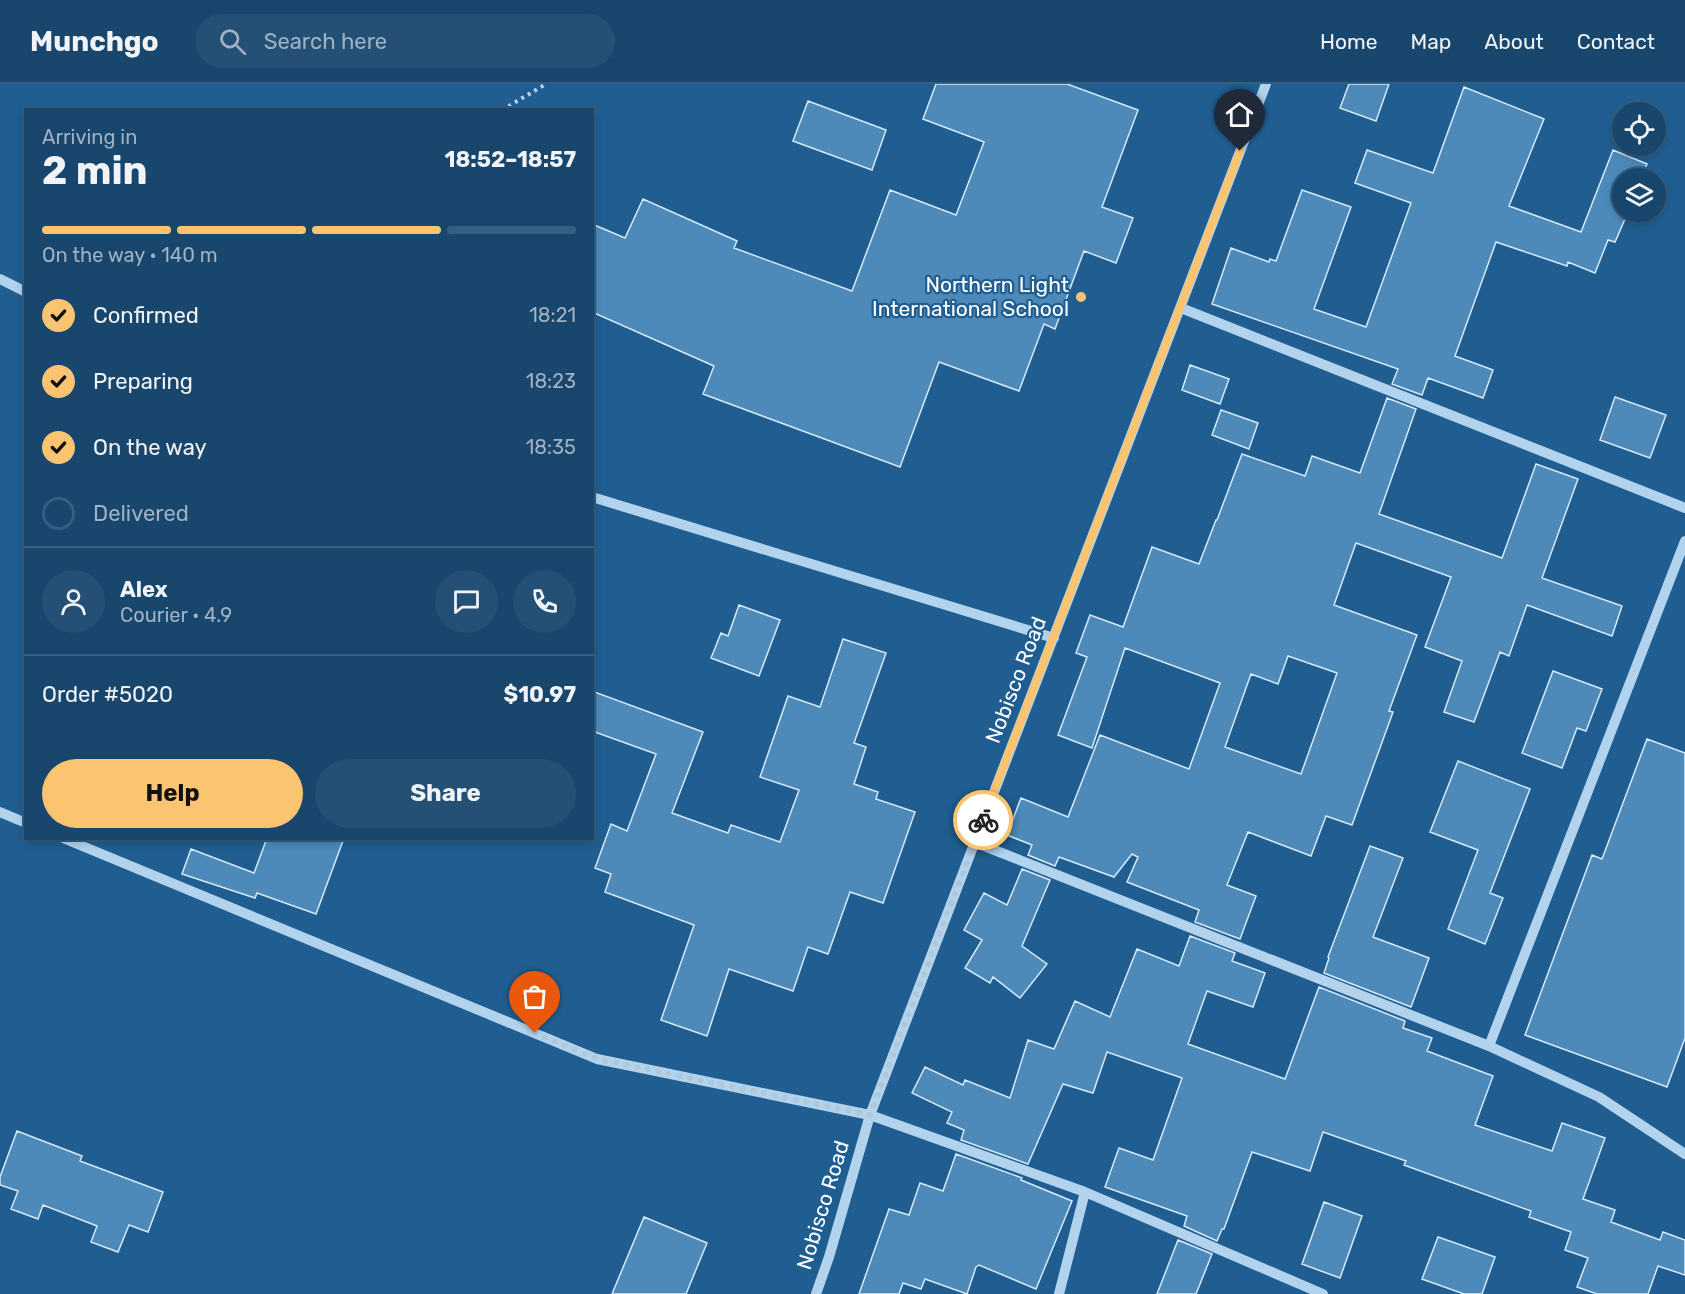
<!DOCTYPE html>
<html lang="en">
<head>
<meta charset="utf-8">
<style>
  :root { --surface:#18466d; --page:#255075; --text:#f1f3f6; --muted:#9fb1c2; --line:#365e80; --accent:#fac471 }
  body { margin:0; font-family:Rubik,sans-serif; background:var(--page); color:var(--text); height:100vh; display:flex; flex-direction:column; font-size:22px; white-space:nowrap }
  * { box-sizing:border-box; margin:0 }
  p { font-size:20px; color:var(--muted) }
  .icon { flex:none; width:33px; height:33px; fill:none; stroke:currentColor; stroke-width:2; stroke-linecap:round; stroke-linejoin:round }
  .map { position:relative; flex:1; overflow:hidden }
  .side { position:absolute; left:24px; top:24px; width:570px; height:732px; display:flex; flex-direction:column; background:var(--surface); border-radius:0px; box-shadow:0 3px 9px #0003,0 0 0 2px var(--line) }
  .side>* { flex:none }
  .fabs { position:absolute; left:1612px; top:18px; display:grid; gap:12px }
  .fabs a { display:grid; place-items:center; width:54px; height:54px; border-radius:50%; background:var(--surface); box-shadow:0 3px 9px #0003,0 0 0 2px var(--line); font-size:30px }
  .pin { position:absolute; display:grid; place-items:center; width:51px; height:51px; color:#fff; margin:-62px -26px; border-radius:50% 50% 50% 0; rotate:-45deg; box-shadow:0 0 6px #0007 }
  .pin .icon { rotate:45deg }
  .courier { position:absolute; display:grid; place-items:center; width:60px; height:60px; margin:-30px; border:4px solid #fac471; border-radius:50%; background:#fff; color:#222; box-shadow:0 2px 8px #0007 }
  .headline em { font-style:normal; font-weight:700 }
  .headline div { display:flex; flex-direction:column-reverse }
  .headline { display:flex; align-items:center; justify-content:space-between; height:102px; padding:0 18px }
  h1 { font-size:39px; font-weight:700; line-height:45px }
  .bar { display:grid; grid-template-columns:repeat(4,1fr); gap:9px 6px; align-content:center; height:72px; padding:0 18px }
  .bar i { height:8px; border-radius:4px; background:var(--line) }
  .bar .current { background:var(--accent) }
  .bar p { grid-column:span 4 }
  .line { display:flex; align-items:center; gap:15px; padding:0 18px; border-top:2px solid var(--line) }
  .line div { flex:1 }
  .round { display:grid; place-items:center; flex:none; width:63px; height:63px; border-radius:32px; background:var(--page) }
  ol { padding:0 18px; list-style:none }
  li { display:flex; align-items:center; gap:18px; height:66px }
  li p { margin-inline-start:auto }
  li .icon { padding:6px; border-radius:50%; background:var(--accent); color:#111; stroke-width:4 }
  li:last-child { color:var(--muted) }
  li i { width:33px; height:33px; border:3px solid var(--line); border-radius:50% }
  .button { display:flex; gap:12px; margin-top:auto; padding:12px 18px }
  .button a { flex:1; height:69px; border-radius:36px; background:var(--accent); color:#111; font-size:24px; font-weight:700; line-height:69px; text-align:center }
  .button a+a { background:var(--page); color:var(--text) }
  header { display:flex; align-items:center; gap:36px; box-sizing:border-box; height:84px; padding:0 30px; background:var(--surface); border-bottom:2px solid var(--line) }
  header strong { font-size:28px }
  nav { display:flex; gap:33px; margin-inline-start:auto; font-size:21px }
  .search { width:420px; height:54px; background:var(--page); display:flex; align-items:center; gap:15px; box-sizing:border-box; padding:0 21px; border-radius:33px; color:var(--muted); font-size:22px }
  .map>svg:first-child { display:block }
  .building { fill:#4d89b9; stroke:#d6eaf9; stroke-width:1.5; fill-rule:evenodd }
  .lines { fill:none; stroke-linecap:round; stroke-linejoin:round }
  .path { stroke:#b1d3ed; stroke-width:4; stroke-dasharray:3 4.5; stroke-linecap:butt }
  .minor { stroke:#b1d3ed; stroke-width:10 }
  .done { stroke:#b1c7d8; stroke-width:6; stroke-dasharray:0 10.8 }
  .route { stroke:#fac471; stroke-width:8 }
  .poi-dot { fill:#fac471; stroke:#205e91; stroke-width:2 }
  .labels { text-anchor:middle; stroke-width:4.5; stroke-linejoin:round; paint-order:stroke }
  .poi-label { font-size:21px; fill:#fff; stroke:#205e91; text-anchor:end }
  .street-label { font-size:21px; fill:#fff; stroke:#205e91 }
</style>
</head>
<body>
<header>
<strong>Munchgo</strong>
<div class="search"><svg class="icon" aria-label="search" viewBox="0 0 24 24"><circle cx="10" cy="10" r="6"/><path d="M15 15l6 6"/></svg>Search here</div>
<nav><a>Home</a><a>Map</a><a>About</a><a>Contact</a></nav>
</header>
<div class="map">
<svg width="1685" height="1210" viewBox="0 0 1685 1210">
  <rect width="100%" height="100%" fill="#205e91"/>
  <path class="building" d="M936,0H1067L1138,26L1102,123L1133,134L1116,179L1084,167L1055,245L1044,240L1019,307L939,278L900,383L703,310L714,282L592,228V140L625,154L643,115L737,157L734,164L852,207L890,106L956,131L984,58L923,35Z
    M1349,0H1389L1376,37L1340,24Z
    M1464,3L1544,35L1509,122L1581,148L1613,66L1647,80L1641,94H1623V128H1628L1615,158L1608,156L1595,189L1568,178L1567,182L1496,158L1455,272L1493,286L1483,314L1428,294L1422,311L1392,300L1398,285L1212,220L1231,164L1269,178L1270,175L1276,177L1302,106L1351,123L1314,225L1366,243L1411,119L1355,99L1367,66L1433,89Z
    M808,17L886,46L872,86L793,57Z
    M1190,281L1229,295L1220,320L1182,306Z
    M1615,313L1666,331L1650,374L1600,356Z
    M1387,314L1416,325L1379,430L1502,474L1536,380L1578,395L1542,494L1622,522L1612,552L1527,521L1509,572L1500,568L1474,638L1444,628L1462,577L1425,563L1451,493L1356,459L1334,521L1417,551L1389,627L1393,628L1352,741L1326,732L1311,772L1248,748L1227,801L1256,812L1240,855L1195,838L1199,826L1127,798L1138,773L1132,770L1114,793L1059,773L1055,782L1028,771L1032,761L1007,751L1021,714L1068,733L1100,651L1189,685L1220,599L1125,564L1092,664L1058,651L1087,573L1076,569L1090,531L1123,543L1152,463L1199,480L1216,436H1217L1242,370L1305,392L1312,372L1360,389ZM1288,572L1337,589L1301,690L1225,663L1251,590L1278,600Z
    M1221,326L1258,339L1249,365L1212,351Z
    M739,521L780,536L759,592L711,574L721,549L728,552Z
    M843,555L886,569L854,659L866,663L854,700L878,708L876,715L915,728L883,819L850,808L828,870L808,863L793,907L729,885L707,952L661,936L694,841L605,808L611,790L595,784L611,740L627,747L656,670L592,647V607L703,648L672,729L728,749L731,741L780,758L799,706L760,693L788,612L820,623Z
    M1553,587L1602,605L1586,647L1577,644L1562,684L1522,669Z
    M1647,655L1685,669V954L1667,1003L1525,951L1592,771L1602,775Z
    M1458,677L1530,705L1490,809L1503,814L1485,860L1448,845L1478,766L1430,748Z
    M267,754H344L316,830L257,809L255,814L182,790L191,765L254,789Z
    M1370,762L1403,774L1373,853L1429,874L1411,923L1324,889L1329,874L1328,873Z
    M1022,785L1050,796L1022,862L1047,880L1020,914L993,893L990,899L965,884L982,856L964,846L984,809L1007,821Z
    M1190,852L1235,869L1232,877L1265,889L1253,923L1207,907L1188,960L1285,995L1319,903L1405,937L1403,944L1432,954L1427,967L1493,992L1475,1041L1552,1067L1562,1039L1605,1054L1583,1115L1615,1126L1611,1138L1660,1156L1663,1148L1685,1156V1191L1658,1182L1648,1210H1597L1577,1203L1588,1174L1565,1166L1571,1148L1529,1133L1531,1127L1404,1081L1406,1077L1323,1048L1310,1087L1252,1068L1224,1145H1222L1217,1157L1184,1142L1187,1132L1105,1103L1119,1064L1153,1076L1182,994L1107,968L1093,1009L1063,1000L1028,1080L961,1056L964,1046L947,1039L952,1028L912,1009L925,983L963,1001L965,996L1010,1014L1028,956L1054,965L1075,917L1110,933L1137,865L1179,882Z
    M17,1047L82,1072L80,1077L163,1108L148,1148L129,1141L118,1168L91,1158L97,1142L43,1121L38,1135L11,1125L18,1107L0,1101V1093Z
    M956,1070L1022,1094L1021,1096L1072,1117L1036,1205L979,1181L976,1183L967,1210L925,1195L921,1205L903,1199L899,1210H859L889,1125L909,1131L920,1099L943,1107Z
    M1324,1118L1362,1132L1340,1194L1302,1180Z
    M644,1133L707,1159L686,1210H612Z
    M1438,1153L1495,1173L1482,1210H1464L1422,1195Z
    M1178,1156L1212,1170L1196,1210H1157Z"/>
  <g class="lines">
    <path class="path" d="M502,26L546,0"/>
    <path class="minor" d="M0,195L26,208
      M1181,224L1685,424
      M592,413L1054,554
      M0,728L26,739
      M63,754L597,975L870,1031L1085,1108L1323,1210
      M974,758L1489,962L1599,1013L1685,1070
      M1489,962L1685,457
      M816,1210L829,1173L870,1031L1266,0
      M1059,1210L1085,1108"/>
  </g>
  <g class="lines">
    <path class="done" d="M535,949L597,975L870,1031L983,736"/>
    <path class="route" d="M983,736L1240,67"/>
  </g>
  <circle class="poi-dot" cx="1081" cy="213" r="6"/>
  <g class="labels">
    <g class="poi-label">
      <text x="1069" y="208">Northern Light<tspan x="1069" dy="24">International School</tspan></text>
    </g>
    <g class="street-label">
      <text transform="translate(1016 596) rotate(-69)" y="7">Nobisco Road</text>
      <text transform="translate(823 1121) rotate(-73)" y="7">Nobisco Road</text>
    </g>
  </g>
</svg>
<div class="fabs">
<a><svg class="icon" aria-label="locate" viewBox="0 0 24 24"><circle cx="12" cy="12" r="6"/><path d="M12 2v4M12 18v4M2 12h4M18 12h4"/></svg></a>
<a><svg class="icon" aria-label="layers" viewBox="0 0 24 24"><path d="M12 4l9 5-9 5-9-5zM3 14l9 5 9-5"/></svg></a>
</div>
<div class="pin" style="left:535px;top:949px;background:#ea580c"><svg class="icon" aria-label="bag" viewBox="0 0 24 24"><path d="M5 8h14l-1 12H6zM9 8a3 3 0 0 1 6 0"/></svg></div>
<div class="pin" style="left:1240px;top:67px;background:#1f2937"><svg class="icon" aria-label="home" viewBox="0 0 24 24"><path d="M3 11l9-7 9 7M6 9v11h12V9"/></svg></div>
<div class="courier" style="left:983px;top:736px"><svg class="icon" aria-label="bike" viewBox="0 0 24 24"><circle cx="6" cy="16" r="4"/><circle cx="18" cy="16" r="4"/><path d="M6 16l4-8h5l3 8M10 8l3 8H6M13 5h3"/></svg></div>
<section class="side">
<div class="headline"><div><h1>2 min</h1><p>Arriving in</p></div><em>18:52–18:57</em></div>
<div class="bar"><i class="current"></i><i class="current"></i><i class="current"></i><i></i><p>On the way · 140 m</p></div>
<ol>
<li><svg class="icon" aria-label="check" viewBox="0 0 24 24"><path d="M5 12l5 5 9-10"/></svg>Confirmed<p>18:21</p></li>
<li><svg class="icon" aria-label="check" viewBox="0 0 24 24"><path d="M5 12l5 5 9-10"/></svg>Preparing<p>18:23</p></li>
<li><svg class="icon" aria-label="check" viewBox="0 0 24 24"><path d="M5 12l5 5 9-10"/></svg>On the way<p>18:35</p></li>
<li><i></i>Delivered</li>
</ol>
<div class="line" style="height:108px"><a class="round"><svg class="icon" aria-label="person" viewBox="0 0 24 24"><circle cx="12" cy="8" r="4"/><path d="M4 21q1-7 8-7t8 7"/></svg></a><div><b>Alex</b><p>Courier · 4.9</p></div><a class="round"><svg class="icon" aria-label="chat" viewBox="0 0 24 24"><path d="M4 5h16v11H9l-5 4z"/></svg></a><a class="round"><svg class="icon" aria-label="phone" viewBox="0 0 24 24"><path d="M5 4h4l2 5-3 2q2 4 5 5l2-3 5 2v4C11 20 4 13 5 4z"/></svg></a></div>
<div class="line" style="height:78px"><div>Order #5020</div><b>$10.97</b></div>
<div class="button"><a>Help</a><a>Share</a></div>
</section>
</div>
</body>
</html>
